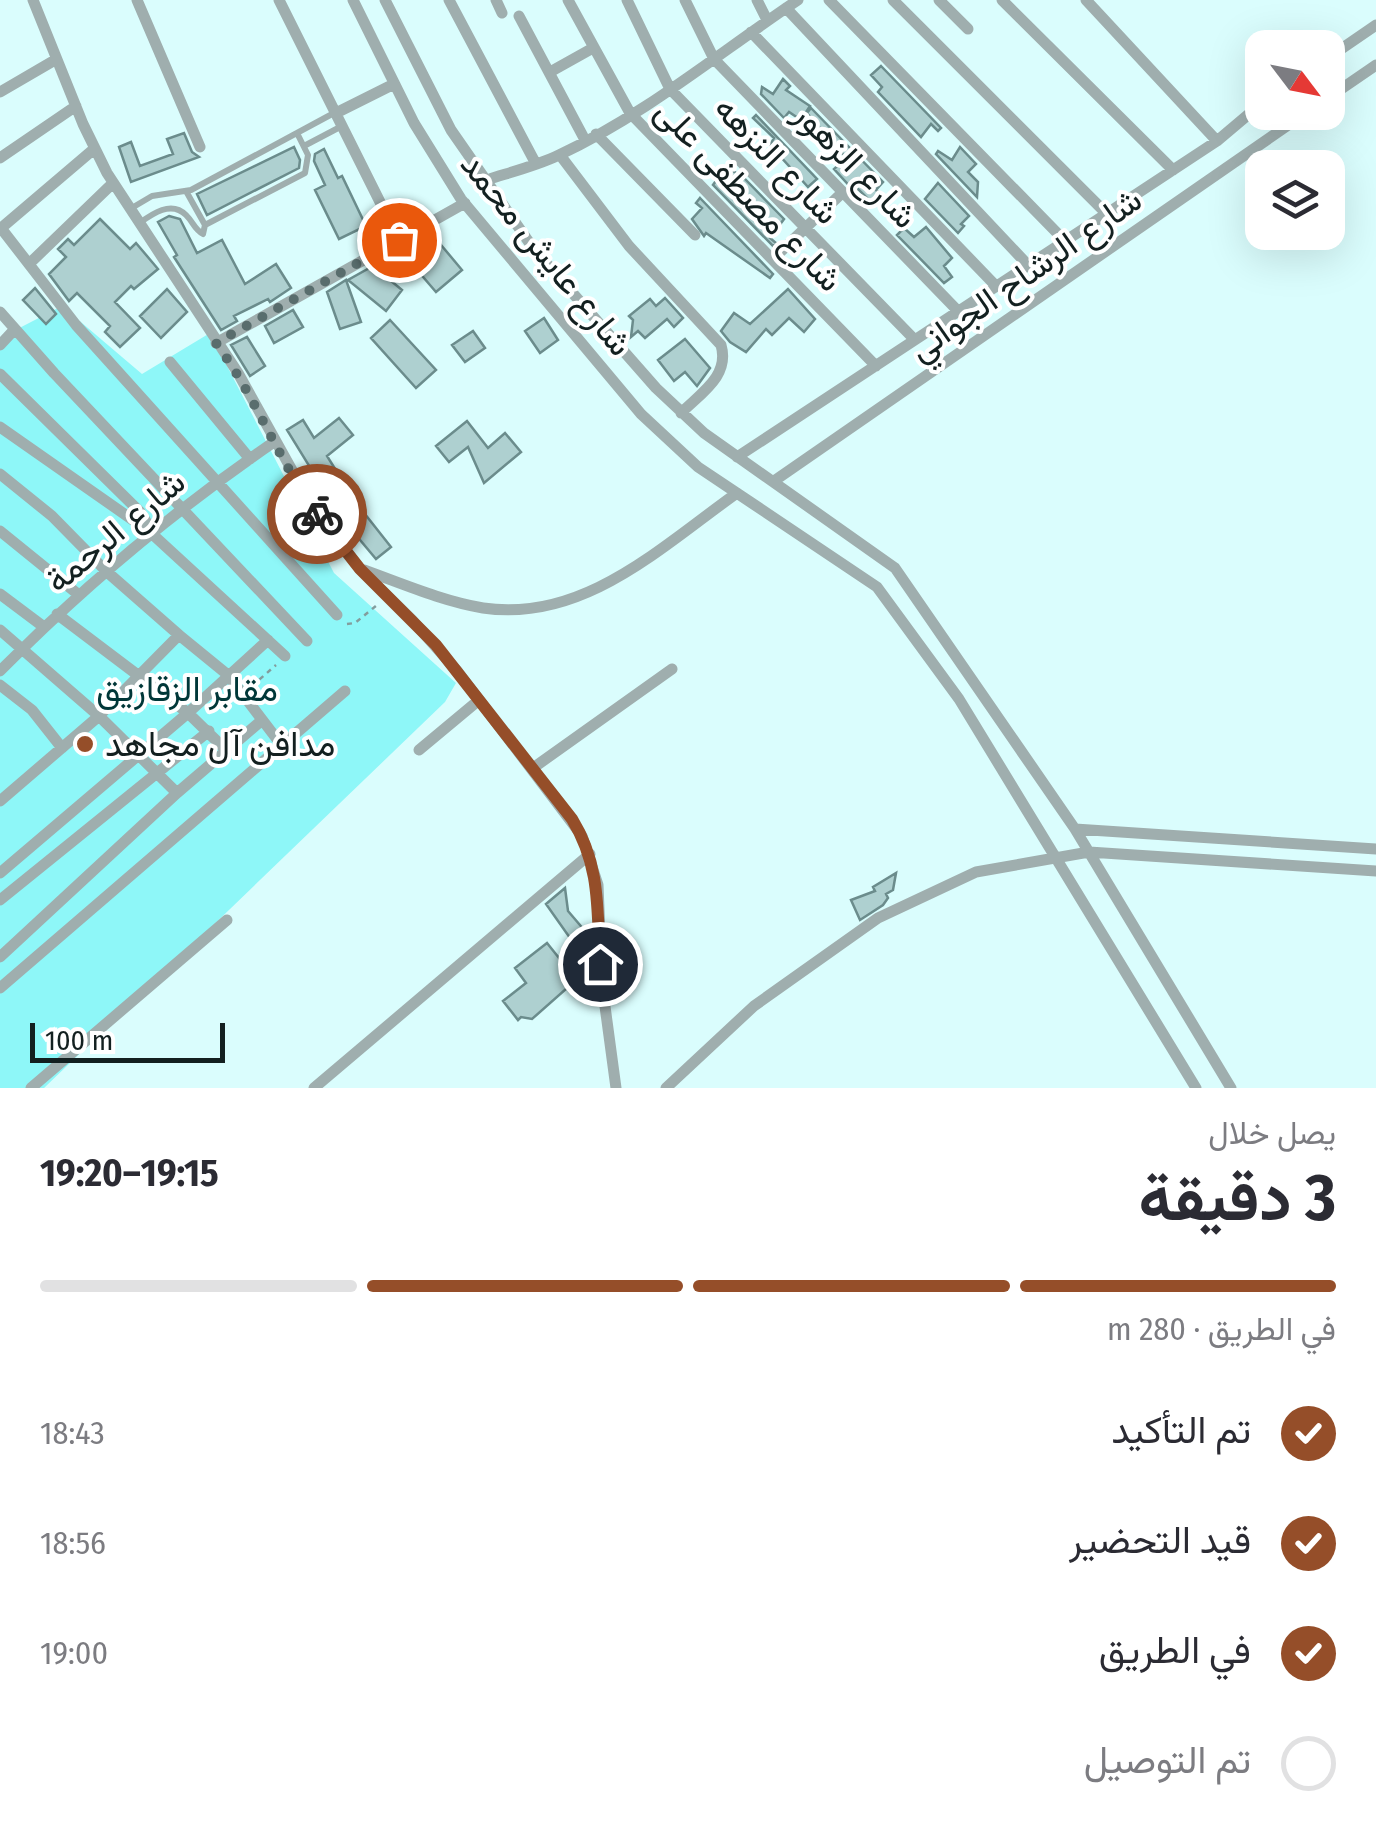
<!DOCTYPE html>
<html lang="ar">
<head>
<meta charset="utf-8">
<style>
  :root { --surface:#fff; --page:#f7f7f7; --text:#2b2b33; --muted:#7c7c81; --line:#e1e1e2; --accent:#954e29 }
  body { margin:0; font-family:"Fira Sans Condensed",Vazirmatn,sans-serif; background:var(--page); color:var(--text); direction:rtl; height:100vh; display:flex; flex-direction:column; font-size:38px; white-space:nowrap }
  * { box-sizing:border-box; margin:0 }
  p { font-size:32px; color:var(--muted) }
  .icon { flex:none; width:55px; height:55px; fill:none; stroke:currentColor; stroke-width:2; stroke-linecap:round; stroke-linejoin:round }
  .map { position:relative; height:1088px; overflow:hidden; direction:ltr }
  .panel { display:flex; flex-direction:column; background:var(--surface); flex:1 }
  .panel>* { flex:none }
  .needle { width:65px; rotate:122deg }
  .buttons { position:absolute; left:1245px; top:30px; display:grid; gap:20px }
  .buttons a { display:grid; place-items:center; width:100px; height:100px; border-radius:20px; background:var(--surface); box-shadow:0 10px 40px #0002; font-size:50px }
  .scale { position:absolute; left:30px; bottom:25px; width:195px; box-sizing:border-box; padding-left:10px; border:5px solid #132020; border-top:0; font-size:28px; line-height:35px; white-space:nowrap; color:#132020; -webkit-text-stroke:8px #fff; paint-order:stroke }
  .pin { position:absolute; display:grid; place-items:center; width:85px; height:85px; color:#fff; margin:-42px; border:5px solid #fff; border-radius:50%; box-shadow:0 2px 10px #0007 }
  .courier { position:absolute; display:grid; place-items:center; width:100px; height:100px; margin:-50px; border:8px solid #954e29; border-radius:50%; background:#fff; color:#222; box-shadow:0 2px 12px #0007 }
  .headline em { font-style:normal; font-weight:700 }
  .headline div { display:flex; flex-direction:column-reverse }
  .headline { display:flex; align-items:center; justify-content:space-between; height:170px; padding:0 40px }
  h1 { font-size:65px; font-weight:700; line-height:75px }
  .bar { display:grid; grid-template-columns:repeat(4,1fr); gap:15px 10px; align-content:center; height:120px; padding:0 40px }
  .bar i { height:12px; border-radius:8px; background:var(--line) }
  .bar .current { background:var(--accent) }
  .bar p { grid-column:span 4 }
  ol { padding:0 40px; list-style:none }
  li { display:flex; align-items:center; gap:30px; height:110px }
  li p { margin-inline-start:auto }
  li .icon { padding:10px; border-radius:50%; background:var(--accent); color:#fff; stroke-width:4 }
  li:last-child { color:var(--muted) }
  li i { width:55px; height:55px; border:5px solid var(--line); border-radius:50% }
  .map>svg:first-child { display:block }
  .green { fill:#8ef7f8 }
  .building { fill:#aed0d0; stroke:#6b8c8c; stroke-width:2.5 }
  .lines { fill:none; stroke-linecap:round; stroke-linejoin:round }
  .path { stroke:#839d9d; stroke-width:2.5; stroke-dasharray:5 5; stroke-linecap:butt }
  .lane { stroke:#9faeae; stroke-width:6 }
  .street { stroke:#9faeae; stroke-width:11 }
  .done { stroke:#596d6d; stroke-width:10; stroke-dasharray:0 18 }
  .route { stroke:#954e29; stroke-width:12 }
  .poi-dot { fill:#954e29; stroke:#fff; stroke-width:4 }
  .labels { text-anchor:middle; stroke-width:8; stroke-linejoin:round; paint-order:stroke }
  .street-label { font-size:35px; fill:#132020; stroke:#fff }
  .park-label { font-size:35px; fill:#003738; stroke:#fff }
  .poi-label { font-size:35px; fill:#132020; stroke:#fff; text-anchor:start }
</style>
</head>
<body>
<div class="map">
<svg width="1376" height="1088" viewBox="0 0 1376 1088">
  <rect width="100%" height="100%" fill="#dafdfd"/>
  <path class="green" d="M62,306L142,374L210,333L334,573L456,683L445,702L44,1088H0V338Z"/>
  <path class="building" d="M881,66L941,128L938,131L931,124L921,137L878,92L882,87L871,75Z
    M783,79L790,86L786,90L810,106L801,120L789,112L784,118L761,94L762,87L773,94Z
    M811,108L883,182L876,190L881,194L872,203L858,189L855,192L834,169L846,158L807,113Z
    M756,115L817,179L808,187L770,145L774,138L753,118Z
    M184,133L192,152L199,157L131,182L119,147L131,142L140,166L173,154L167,139Z
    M294,147L300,160L299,168L207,215L197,194Z
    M960,147L976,164L968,172L978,182L977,197L936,154L938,151L952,160Z
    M324,149L338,178L342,176L366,226L339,239L315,190L325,185L314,161L315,154Z
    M726,167L743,177L784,219L770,238L776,243L773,246L713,185Z
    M938,183L969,216L961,224L964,226L958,233L925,199Z
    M700,198L773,274L770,278L706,233L704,236L692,219L702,208L696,203Z
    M169,216L180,219L197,253L222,240L245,284L276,264L291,288L270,302L268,299L234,316L237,321L221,330L174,257L177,255L158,222Z
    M100,219L130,249L136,243L158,269L134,289L131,286L115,302L140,328L120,347L105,332L110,326L77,293L69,301L49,274L66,257L58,249L68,239L74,245Z
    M926,227L952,258L944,266L952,277L944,283L897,235L904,228L914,237Z
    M431,233L462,270L436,292L400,250Z
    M373,266L402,290L386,311L348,280Z
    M346,280L361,322L340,329L327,292Z
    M35,288L56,314L46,324L23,300Z
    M167,289L187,312L161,338L140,316Z
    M788,289L815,319L804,332L789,318L772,335L766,329L746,352L730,342L721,331L734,313L750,324Z
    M665,298L683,318L674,327L667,319L645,338L638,331L631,337L633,320L629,316L650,299L656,306Z
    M293,310L303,327L274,343L265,326Z
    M544,318L558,340L540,353L525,331Z
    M390,320L436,370L416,388L371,338Z
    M473,331L485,348L465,362L452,345Z
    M247,337L265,366L250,376L231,345Z
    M685,339L710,368L697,386L685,372L674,381L658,360Z
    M339,418L353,435L327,456L357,504L391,547L376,559L340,516L287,430L303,420L314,438Z
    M467,421L488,448L505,433L521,452L484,483L468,447L449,462L436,446Z
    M896,873L893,890L886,894L888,898L883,905L860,920L851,900L875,891L873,887Z
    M565,888L568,911L591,938L592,966L532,1019L521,1017L518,1020L503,1001L526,983L515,968L547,943L559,958L575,945L546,904Z"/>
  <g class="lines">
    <path class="path" d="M676,139L690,129
      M347,624L355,623L377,605
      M252,686L276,665"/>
    <path class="lane" d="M304,146L342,126
      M186,191L205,225
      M130,209L152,196L191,190L334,113
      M138,224C152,214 171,200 186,215C194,223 194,229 203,234L205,225L305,173L308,155L297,133"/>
    <path class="street" d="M33,0L83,124L107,173L238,373L313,508L360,569L412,620L458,672L582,836L598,885L602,984L616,1088
      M137,0L200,147
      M279,0L399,240
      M353,0L414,123L461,199L641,414L698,467L877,587L959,699L1196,1088
      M385,0L451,130L533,248L656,388L704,433L895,568L1075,829L1231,1088
      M449,0L536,164
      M496,0L502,13
      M568,0L630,113L876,366
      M627,0L670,89L914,339
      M685,0L714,59L957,310
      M757,0L767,20
      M829,0L1064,240
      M893,0L1107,214
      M939,0L968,29
      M1002,0L1173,170
      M1086,0L1217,141
      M786,8L1027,264
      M519,16L585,140
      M751,32L995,285
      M1328,58L1376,25
      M550,72L593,48
      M0,92L55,60
      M1328,98L1376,65
      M336,113L394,84
      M596,134L695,235
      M560,155L629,246L721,345C730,376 701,393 681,413
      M0,158L76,106
      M486,180C511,172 536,166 559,155C645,115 720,52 798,0
      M1,228L76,325L337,615
      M0,229L94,149
      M774,258L843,192
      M30,263L113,183
      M0,312L54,373L307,641
      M216,343L465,203
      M0,345L14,330
      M170,362L250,459
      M0,374L140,512L147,523L146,529
      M0,427L150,532L285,656
      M737,457L1217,141L1262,103
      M0,474L52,516L106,571L179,635L228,675L283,747
      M774,481L1307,112
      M0,531L79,595
      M364,570C403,584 442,601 483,608C583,623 661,547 737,493
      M0,594L44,627
      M57,614L188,713L227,751
      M0,630L99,716L177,793
      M0,671C84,586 175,510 274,442
      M0,685L32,710L62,748
      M419,750L479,700
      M533,768L672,669
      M0,801L99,716L179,635
      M1075,829L1376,849
      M0,873L188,713L268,640
      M0,900L209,731
      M0,957L177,793L261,721
      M0,988L345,691
      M31,1088L227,920
      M314,1088L590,854
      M666,1088L754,1006L878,918L976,872L1089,852L1376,871"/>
  </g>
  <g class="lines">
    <path class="done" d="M317,514C278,460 256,397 216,343L399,240"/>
    <path class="route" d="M317,514L360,569L436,645L572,819C601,866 597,911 600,964"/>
  </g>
  <circle class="poi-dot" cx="85" cy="744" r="10"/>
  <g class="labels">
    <g class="street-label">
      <text transform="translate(777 160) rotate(46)" y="12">شارع النزهه</text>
      <text transform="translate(856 165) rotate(46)" y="12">شارع الزهور</text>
      <text transform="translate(749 195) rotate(46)" y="12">شارع مصطفى على</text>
      <text transform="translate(547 254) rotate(51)" y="12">شارع عايش محمد</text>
      <text transform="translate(1025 274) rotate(-35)" y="12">شارع الرشاح الجواني</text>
      <text transform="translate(115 531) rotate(-40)" y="12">شارع الرحمة</text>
    </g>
    <g class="park-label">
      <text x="187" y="701">مقابر الزقازيق</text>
    </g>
    <g class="poi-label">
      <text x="105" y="756">مدافن آل مجاهد</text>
    </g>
  </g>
</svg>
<div class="buttons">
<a><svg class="needle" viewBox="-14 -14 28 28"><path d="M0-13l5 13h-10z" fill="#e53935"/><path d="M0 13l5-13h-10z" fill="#7c7c81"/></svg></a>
<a><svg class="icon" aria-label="layers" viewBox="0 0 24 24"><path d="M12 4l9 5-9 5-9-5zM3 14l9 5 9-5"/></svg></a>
</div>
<div class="scale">100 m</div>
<div class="pin" style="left:399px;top:240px;background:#ea580c"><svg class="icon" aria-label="bag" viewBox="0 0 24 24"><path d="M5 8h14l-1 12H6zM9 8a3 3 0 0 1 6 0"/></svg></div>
<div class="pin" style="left:600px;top:964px;background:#1f2937"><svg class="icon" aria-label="home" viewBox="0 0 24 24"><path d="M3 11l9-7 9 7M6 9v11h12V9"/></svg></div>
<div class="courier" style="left:317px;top:514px"><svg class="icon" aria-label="bike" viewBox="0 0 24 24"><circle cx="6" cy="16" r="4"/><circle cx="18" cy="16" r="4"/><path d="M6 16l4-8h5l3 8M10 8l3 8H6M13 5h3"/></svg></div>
</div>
<section class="panel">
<div class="headline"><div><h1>3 دقيقة</h1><p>يصل خلال</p></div><em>19:15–19:20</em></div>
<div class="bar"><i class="current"></i><i class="current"></i><i class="current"></i><i></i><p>في الطريق · 280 m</p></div>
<ol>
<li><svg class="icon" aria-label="check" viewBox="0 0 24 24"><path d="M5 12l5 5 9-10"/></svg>تم التأكيد<p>18:43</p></li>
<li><svg class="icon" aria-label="check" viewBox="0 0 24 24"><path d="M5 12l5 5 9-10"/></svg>قيد التحضير<p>18:56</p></li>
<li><svg class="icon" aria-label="check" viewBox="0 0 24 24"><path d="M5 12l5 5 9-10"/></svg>في الطريق<p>19:00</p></li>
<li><i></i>تم التوصيل</li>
</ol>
</section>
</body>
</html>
